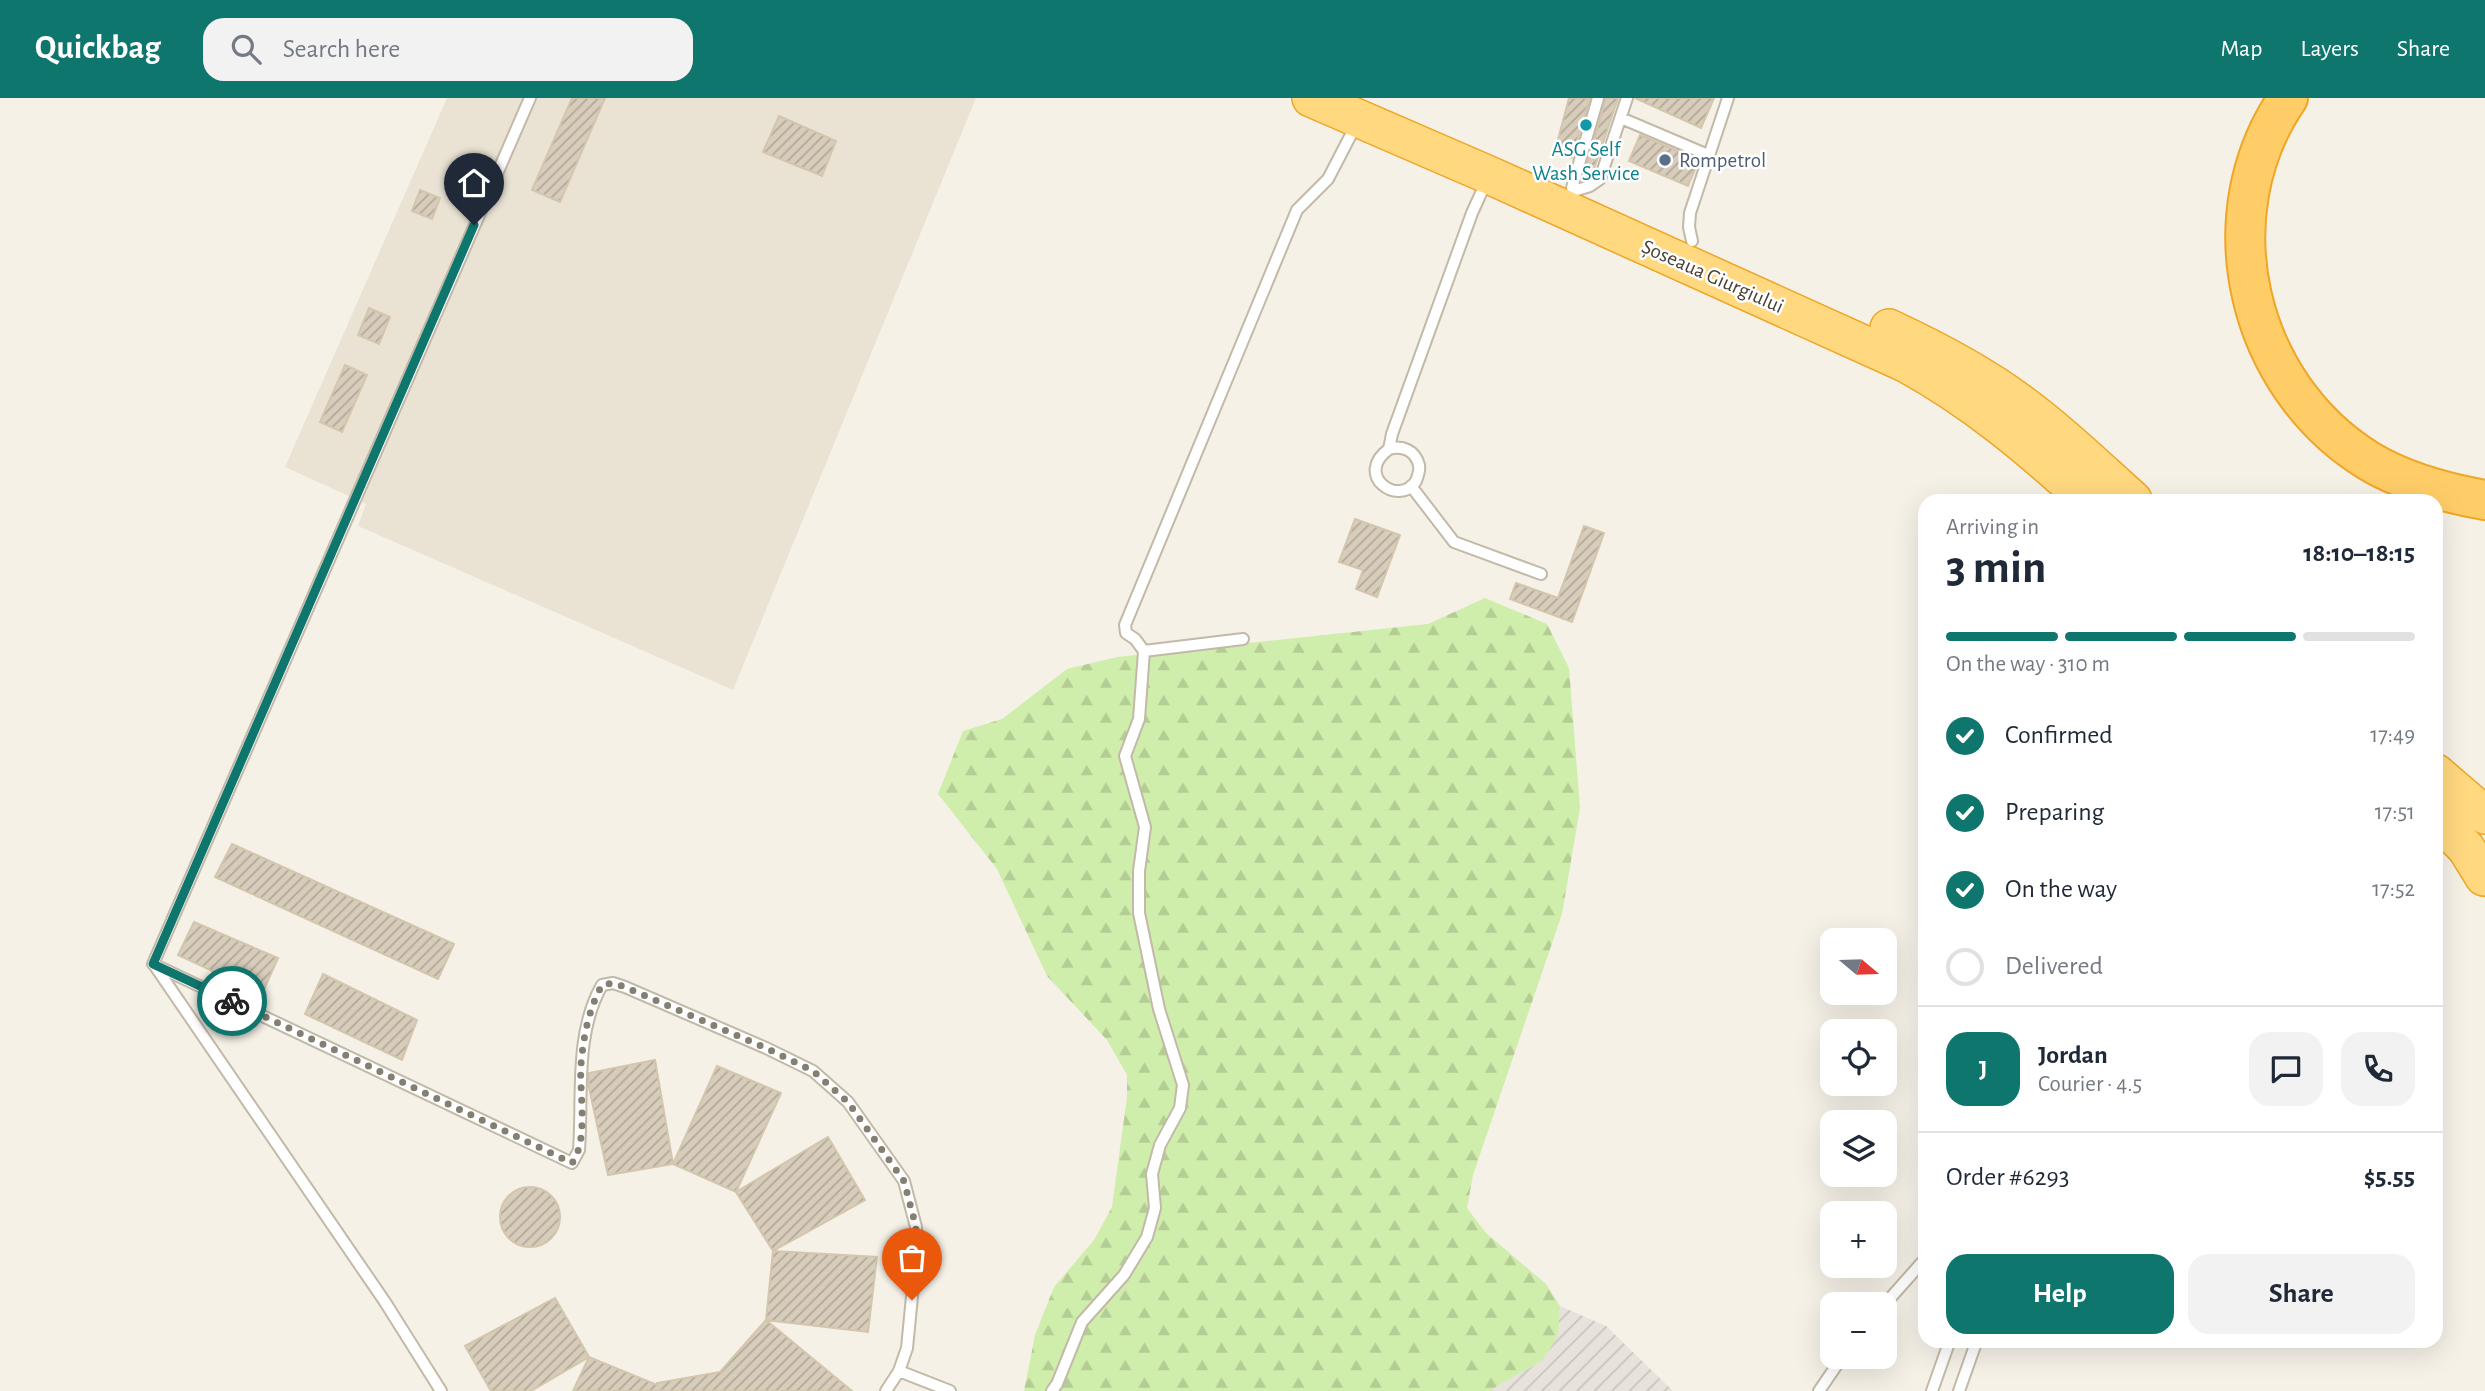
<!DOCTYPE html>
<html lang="en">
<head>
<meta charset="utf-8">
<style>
  :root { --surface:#fff; --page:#f2f2f3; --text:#1f2937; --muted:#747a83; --line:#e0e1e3; --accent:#0f766e }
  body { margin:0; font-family:"Alegreya Sans",sans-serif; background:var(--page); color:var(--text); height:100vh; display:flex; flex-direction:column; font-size:26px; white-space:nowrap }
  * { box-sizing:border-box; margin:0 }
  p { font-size:23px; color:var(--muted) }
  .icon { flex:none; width:38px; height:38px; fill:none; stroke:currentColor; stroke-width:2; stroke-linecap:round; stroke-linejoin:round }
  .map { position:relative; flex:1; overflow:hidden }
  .details { position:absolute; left:1918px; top:396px; width:525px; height:854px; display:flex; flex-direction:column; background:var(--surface); border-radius:21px; box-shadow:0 7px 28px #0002 }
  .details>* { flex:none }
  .needle { width:46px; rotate:109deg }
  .tools { position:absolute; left:1820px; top:830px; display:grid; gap:14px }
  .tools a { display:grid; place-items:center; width:77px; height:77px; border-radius:14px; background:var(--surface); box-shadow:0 7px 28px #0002; font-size:35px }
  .pin { position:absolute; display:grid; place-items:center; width:60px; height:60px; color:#fff; margin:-72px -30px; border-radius:50% 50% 50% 0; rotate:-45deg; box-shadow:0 0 7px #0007 }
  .pin .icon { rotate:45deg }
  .courier { position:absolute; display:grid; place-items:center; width:70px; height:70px; margin:-35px; border:5px solid #0f766e; border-radius:50%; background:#fff; color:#222; box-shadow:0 2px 9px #0007 }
  .head em { font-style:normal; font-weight:700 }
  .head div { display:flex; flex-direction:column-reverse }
  .head { display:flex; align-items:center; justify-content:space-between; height:119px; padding:0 28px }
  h1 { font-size:46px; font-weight:700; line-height:52px }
  .bar { display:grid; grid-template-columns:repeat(4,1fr); gap:10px 7px; align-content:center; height:84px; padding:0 28px }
  .bar i { height:9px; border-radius:5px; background:var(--line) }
  .bar .current { background:var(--accent) }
  .bar p { grid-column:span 4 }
  .line { display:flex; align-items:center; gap:18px; padding:0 28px; border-top:2px solid var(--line) }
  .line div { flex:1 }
  .round { display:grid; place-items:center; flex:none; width:74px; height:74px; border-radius:21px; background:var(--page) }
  ol { padding:0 28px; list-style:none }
  li { display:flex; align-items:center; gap:21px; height:77px }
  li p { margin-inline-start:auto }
  li .icon { padding:7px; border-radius:50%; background:var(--accent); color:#fff; stroke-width:4 }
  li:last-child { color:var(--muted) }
  li i { width:38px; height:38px; border:4px solid var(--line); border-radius:50% }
  .primary-button { display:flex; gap:14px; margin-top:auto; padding:14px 28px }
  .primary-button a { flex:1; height:80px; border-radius:21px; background:var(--accent); color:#fff; font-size:28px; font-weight:700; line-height:80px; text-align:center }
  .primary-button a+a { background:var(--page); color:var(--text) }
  header { display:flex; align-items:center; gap:42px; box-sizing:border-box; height:98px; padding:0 35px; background:var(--accent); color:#fff }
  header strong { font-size:33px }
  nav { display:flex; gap:38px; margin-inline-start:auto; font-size:24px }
  .search { width:490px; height:63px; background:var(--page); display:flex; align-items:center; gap:18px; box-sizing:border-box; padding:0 24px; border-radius:21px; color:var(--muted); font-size:26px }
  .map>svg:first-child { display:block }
  .residential { fill:#eae3d4 }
  .industrial { fill:url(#industrial-furrows) }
  .forest { fill:url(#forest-firs) }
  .building { fill:url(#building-hatch); stroke:#d4c5ad; stroke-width:2 }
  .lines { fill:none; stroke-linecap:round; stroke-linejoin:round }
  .service-casing { stroke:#c2b9a8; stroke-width:14 }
  .trunk-casing { stroke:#efa627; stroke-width:40 }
  .motorway-casing { stroke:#efa627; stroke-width:42 }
  .service { stroke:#fff; stroke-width:10 }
  .trunk { stroke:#ffd87f; stroke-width:37 }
  .motorway { stroke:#ffcd68; stroke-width:38 }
  .done { stroke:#857f73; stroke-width:7; stroke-dasharray:0 12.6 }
  .route { stroke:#0f766e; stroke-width:9 }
  .culture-dot { fill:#0f9aa8; stroke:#fff; stroke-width:2.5 }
  .service-dot { fill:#5c6f8a; stroke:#fff; stroke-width:2.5 }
  .labels { text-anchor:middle; stroke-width:5; stroke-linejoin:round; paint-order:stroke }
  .culture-label { font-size:21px; fill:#0d838f; stroke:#fff }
  .service-label { font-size:21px; fill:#4e5e75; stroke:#fff; text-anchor:start }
  .street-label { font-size:21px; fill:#494135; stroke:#fff }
</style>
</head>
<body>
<header>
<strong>Quickbag</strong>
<div class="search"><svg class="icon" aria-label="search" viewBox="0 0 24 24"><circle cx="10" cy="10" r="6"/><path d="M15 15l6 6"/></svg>Search here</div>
<nav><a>Map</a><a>Layers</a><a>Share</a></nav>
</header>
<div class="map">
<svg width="2485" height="1293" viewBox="0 0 2485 1293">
  <defs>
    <pattern id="industrial-furrows" width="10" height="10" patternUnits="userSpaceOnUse" patternTransform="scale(1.75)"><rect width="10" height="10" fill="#e7e2db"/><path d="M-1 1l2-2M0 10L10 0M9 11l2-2" fill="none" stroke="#c8c3bd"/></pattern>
    <pattern id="forest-firs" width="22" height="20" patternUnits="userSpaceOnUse" patternTransform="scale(1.75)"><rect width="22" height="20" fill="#cfeeab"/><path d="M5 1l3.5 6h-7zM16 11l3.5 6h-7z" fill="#b3cd94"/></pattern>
    <pattern id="building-hatch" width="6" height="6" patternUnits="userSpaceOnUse" patternTransform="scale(1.75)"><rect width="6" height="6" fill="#d8cdbb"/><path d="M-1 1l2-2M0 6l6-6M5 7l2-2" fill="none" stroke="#b1a899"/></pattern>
  </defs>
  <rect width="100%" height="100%" fill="#f5f1e7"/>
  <path class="residential" d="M447,0H976L733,592L358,428L366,406L285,369Z"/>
  <path class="industrial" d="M1560,1208L1606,1228L1673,1293H1489L1543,1262L1558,1237Z"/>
  <path class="forest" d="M1485,500L1547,526L1569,570L1580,710L1562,816L1473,1077L1467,1110L1486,1135L1546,1186L1560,1208L1558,1237L1543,1262L1489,1293H1024L1035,1237L1054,1189L1094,1142L1112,1109L1127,999V977L1107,942L1047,878L997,771L938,696L963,633L1002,621L1067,571L1117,559L1428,526Z"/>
  <path class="building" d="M572,0H605L560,104L532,92Z
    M1569,0H1590L1572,60L1555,53Z
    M1606,0H1618L1592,77V68L1587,66Z
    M1635,0H1714L1701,30Z
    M779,18L836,43L822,78L763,54Z
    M1640,37L1699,62L1688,88L1629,63Z
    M420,92L440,100L432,121L412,113Z
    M369,210L390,219L379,246L358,237Z
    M345,267L367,277L342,334L320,324Z
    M1355,421L1400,437L1377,499L1356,491L1363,472L1339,464Z
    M1584,428L1604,435L1572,524L1510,501L1516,485L1558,500Z
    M232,746L454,846L438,881L215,779Z
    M194,824L278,860L262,896L178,857Z
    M323,876L417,922L402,962L305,916Z
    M655,962L673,1066L608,1077L589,990V975Z
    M717,968L781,995L736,1094L673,1066Z
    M828,1039L865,1102L773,1153L736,1094Z
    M500 1119a30 30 0 1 1 60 0a30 30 0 1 1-60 0Z
    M773,1153L877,1159L868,1234L766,1222Z
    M555,1200L589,1259L531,1293H491L465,1248Z
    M766,1222L852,1293H573L589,1259L657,1287V1285L720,1274Z"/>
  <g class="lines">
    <g class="service-casing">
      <path id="service" d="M530,0L153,866L572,1065L579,1052C583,999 574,936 602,887L613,885L625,889L766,950L813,973L848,1004L904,1083L916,1129L914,1178L907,1250L899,1273L886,1293
        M1621,20L1708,57
        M1572,90L1598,0
        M1577,92L1590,88L1600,81L1627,0
        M1692,143L1689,129L1690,115L1728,0
        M1389,351C1402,347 1415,352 1419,367C1420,372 1418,378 1416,383C1399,410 1353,377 1389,351L1392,336L1472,115L1487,82
        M1411,388L1454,444L1541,476
        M1144,553L1243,541
        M155,868L385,1204L441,1293
        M1885,1206L1925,1161
        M899,1273L950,1293
        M1052,1293L1057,1286L1082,1224L1124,1177L1147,1139L1155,1110L1152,1076L1160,1047L1180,1010L1183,987L1159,911L1139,815V773L1145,729L1125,658L1139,621L1144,553L1135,541L1126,535L1125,527L1297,112L1328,81L1357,25
        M1819,1293L1843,1258
        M1932,1293L1950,1242
        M1959,1293L1977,1242"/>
    </g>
    <g class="trunk-casing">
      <path id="trunk" d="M1311,0L1489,77L1905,265C1973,302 2030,350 2087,402
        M1889,230C1934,251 1979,274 2019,304C2060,334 2096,369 2133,402
        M2436,675L2485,717
        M2436,720L2466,750L2484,779"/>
    </g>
    <g class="motorway-casing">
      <path id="motorway" d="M2288,0C2206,119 2247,288 2369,363C2404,384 2445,395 2485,402"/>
    </g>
    <use href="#service" class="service"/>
    <use href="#trunk" class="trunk"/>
    <use href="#motorway" class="motorway"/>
  </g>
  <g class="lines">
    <path class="done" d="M232,903L572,1065C589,1042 579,994 581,967C583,940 589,910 602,887L613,885L625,889L766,950L813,973L848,1004L904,1083L916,1129L912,1202"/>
    <path class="route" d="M232,903L153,866L474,127"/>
  </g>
  <circle class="culture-dot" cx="1586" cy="27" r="7"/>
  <circle class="service-dot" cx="1665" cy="62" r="7"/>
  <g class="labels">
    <g class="culture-label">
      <text x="1586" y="58">ASG Self<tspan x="1586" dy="24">Wash Service</tspan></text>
    </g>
    <g class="service-label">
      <text x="1679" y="69">Rompetrol</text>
    </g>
    <g class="street-label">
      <text transform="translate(1713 178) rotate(24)" y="7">Șoseaua Giurgiului</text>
    </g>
  </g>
</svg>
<div class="tools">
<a><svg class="needle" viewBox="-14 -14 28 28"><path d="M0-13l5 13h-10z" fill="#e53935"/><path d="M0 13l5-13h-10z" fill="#747a83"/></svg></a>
<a><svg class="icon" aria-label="locate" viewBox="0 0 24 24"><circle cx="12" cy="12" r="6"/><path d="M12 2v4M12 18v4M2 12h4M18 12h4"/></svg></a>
<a><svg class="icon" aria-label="layers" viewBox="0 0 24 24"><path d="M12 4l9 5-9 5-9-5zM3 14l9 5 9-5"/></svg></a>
<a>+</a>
<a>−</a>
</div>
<div class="pin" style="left:912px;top:1202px;background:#ea580c"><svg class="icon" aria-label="bag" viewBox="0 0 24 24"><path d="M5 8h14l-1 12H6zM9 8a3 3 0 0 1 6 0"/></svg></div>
<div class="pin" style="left:474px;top:127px;background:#1f2937"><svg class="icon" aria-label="home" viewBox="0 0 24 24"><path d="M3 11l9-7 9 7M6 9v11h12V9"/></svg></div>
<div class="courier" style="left:232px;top:903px"><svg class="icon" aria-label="bike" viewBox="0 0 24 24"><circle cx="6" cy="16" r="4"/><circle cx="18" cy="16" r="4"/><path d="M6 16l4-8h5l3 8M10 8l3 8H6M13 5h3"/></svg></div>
<section class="details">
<div class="head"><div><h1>3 min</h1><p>Arriving in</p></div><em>18:10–18:15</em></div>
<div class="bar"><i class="current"></i><i class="current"></i><i class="current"></i><i></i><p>On the way · 310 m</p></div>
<ol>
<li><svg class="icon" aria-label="check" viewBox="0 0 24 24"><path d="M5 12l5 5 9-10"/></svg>Confirmed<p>17:49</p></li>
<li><svg class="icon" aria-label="check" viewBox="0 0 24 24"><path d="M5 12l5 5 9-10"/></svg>Preparing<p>17:51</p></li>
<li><svg class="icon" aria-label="check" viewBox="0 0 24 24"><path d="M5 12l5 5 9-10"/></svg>On the way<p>17:52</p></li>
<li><i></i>Delivered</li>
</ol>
<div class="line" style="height:126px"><b class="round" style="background:var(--accent);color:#fff">J</b><div><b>Jordan</b><p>Courier · 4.5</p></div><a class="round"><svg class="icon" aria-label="chat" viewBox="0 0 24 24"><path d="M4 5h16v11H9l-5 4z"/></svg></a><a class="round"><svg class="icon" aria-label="phone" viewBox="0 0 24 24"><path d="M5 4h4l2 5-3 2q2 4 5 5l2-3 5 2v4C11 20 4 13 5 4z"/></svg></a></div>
<div class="line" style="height:91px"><div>Order #6293</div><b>$5.55</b></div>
<div class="primary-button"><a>Help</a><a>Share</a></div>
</section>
</div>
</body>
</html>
